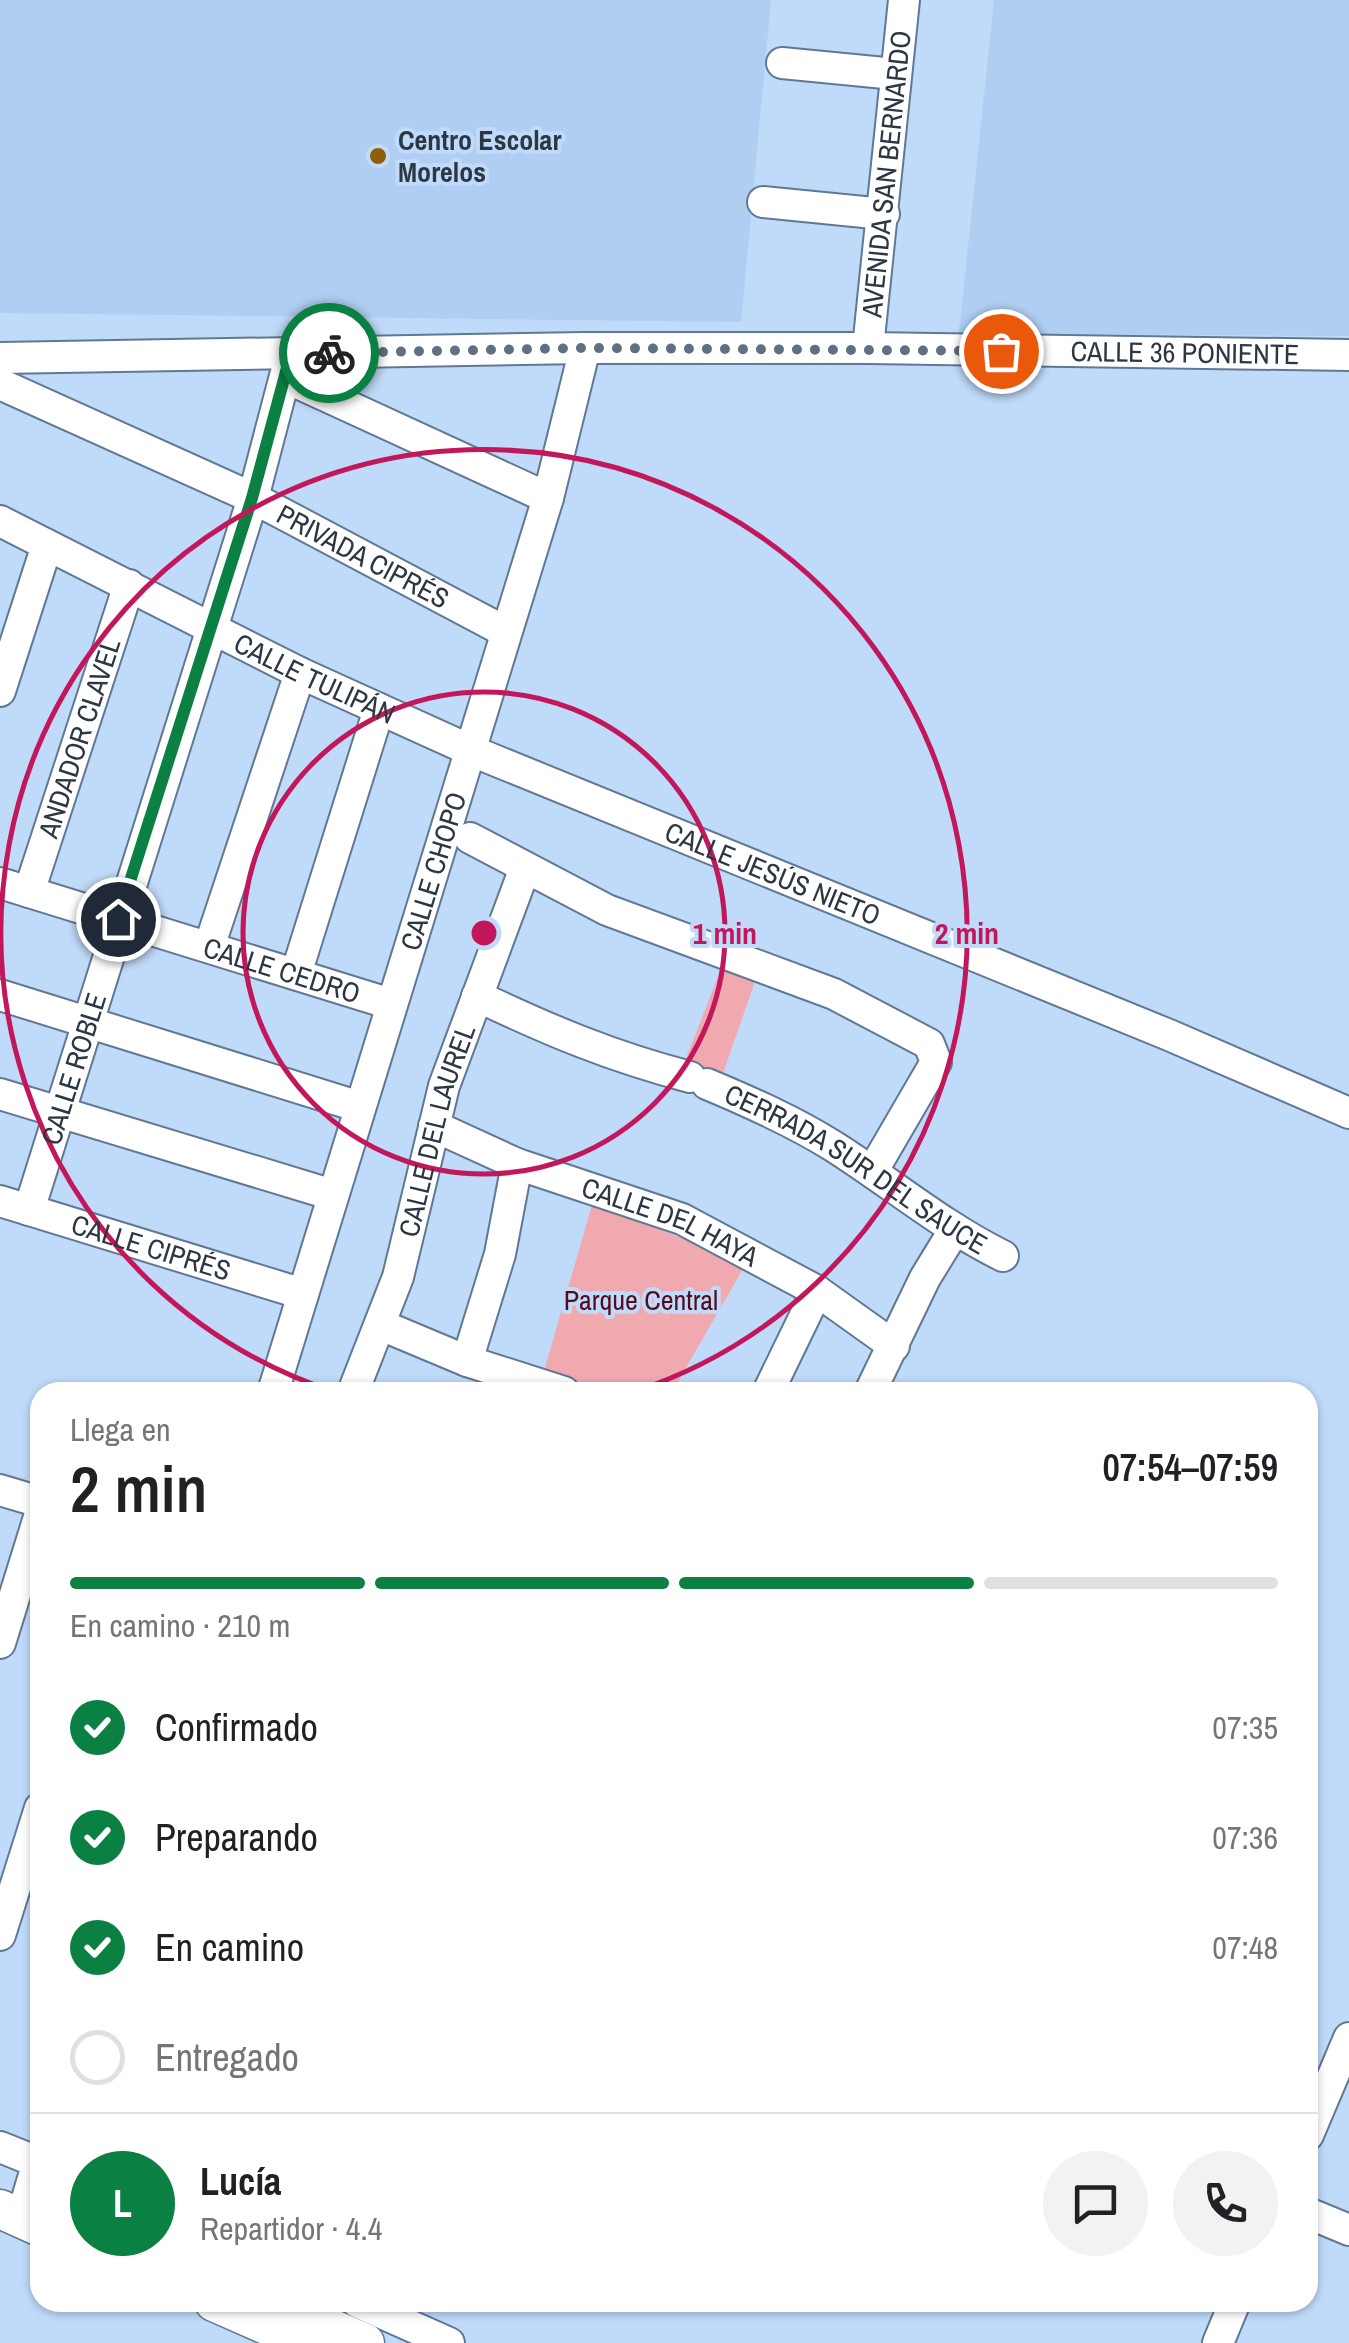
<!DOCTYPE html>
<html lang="es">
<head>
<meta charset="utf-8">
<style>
  :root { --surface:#fff; --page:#f2f2f2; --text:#202124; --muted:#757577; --line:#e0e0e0; --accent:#0b8043 }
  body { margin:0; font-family:"Archivo Narrow",sans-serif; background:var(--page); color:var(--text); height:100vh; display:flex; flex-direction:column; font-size:38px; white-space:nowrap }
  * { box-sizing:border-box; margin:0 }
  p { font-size:32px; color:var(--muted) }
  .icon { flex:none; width:55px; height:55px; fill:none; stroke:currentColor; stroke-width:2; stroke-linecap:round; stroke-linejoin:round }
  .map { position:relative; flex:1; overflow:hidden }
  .panel { position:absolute; left:30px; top:1382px; width:1288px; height:930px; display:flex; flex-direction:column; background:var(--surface); border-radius:30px; box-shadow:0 2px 8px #0004 }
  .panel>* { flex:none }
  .pin { position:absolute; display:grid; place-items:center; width:85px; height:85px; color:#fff; margin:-42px; border:5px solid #fff; border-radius:50%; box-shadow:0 2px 10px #0007 }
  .courier { position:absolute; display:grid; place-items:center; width:100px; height:100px; margin:-50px; border:8px solid #0b8043; border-radius:50%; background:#fff; color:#222; box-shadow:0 2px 12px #0007 }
  .head em { font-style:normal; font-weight:600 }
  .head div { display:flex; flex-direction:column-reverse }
  .head { display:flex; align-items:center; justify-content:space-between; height:170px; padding:0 40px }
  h1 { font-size:65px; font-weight:600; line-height:75px }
  .bar { display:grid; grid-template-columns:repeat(4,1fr); gap:15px 10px; align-content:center; height:120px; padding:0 40px }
  .bar i { height:12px; border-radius:8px; background:var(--line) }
  .bar .selected { background:var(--accent) }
  .bar p { grid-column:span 4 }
  .line { display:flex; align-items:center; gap:25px; padding:0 40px; border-top:2px solid var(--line) }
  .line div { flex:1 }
  .round { display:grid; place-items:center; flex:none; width:105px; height:105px; border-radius:52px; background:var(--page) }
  ol { padding:0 40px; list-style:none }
  li { display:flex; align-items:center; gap:30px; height:110px }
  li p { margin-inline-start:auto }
  li .icon { padding:10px; border-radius:50%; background:var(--accent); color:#fff; stroke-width:4 }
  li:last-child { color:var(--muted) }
  li i { width:55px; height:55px; border:5px solid var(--line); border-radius:50% }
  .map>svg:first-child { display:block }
  .built { fill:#afcef1 }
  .green { fill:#f1a9b0 }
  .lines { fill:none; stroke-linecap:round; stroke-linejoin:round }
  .minor-casing { stroke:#607893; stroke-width:34 }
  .major-casing { stroke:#607893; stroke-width:41 }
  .minor { stroke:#fff; stroke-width:30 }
  .major { stroke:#fff; stroke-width:38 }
  .done { stroke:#607083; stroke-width:10; stroke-dasharray:0 18 }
  .route { stroke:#0b8043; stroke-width:12 }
  .ring { fill:none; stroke:#c2185b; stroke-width:5 }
  .poi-dot { fill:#8f5e0a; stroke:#c0daf9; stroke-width:4 }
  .labels { text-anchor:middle; stroke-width:8; stroke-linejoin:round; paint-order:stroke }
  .poi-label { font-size:28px; font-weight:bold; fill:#2d3743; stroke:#c0daf9; text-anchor:start }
  .street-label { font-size:28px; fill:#2d3743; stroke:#c0daf9 }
  .park-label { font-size:28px; fill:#530b1d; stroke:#c0daf9 }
  .centre { fill:#c2185b; stroke:#c0daf9; stroke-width:5 }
  .ring-label { font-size:30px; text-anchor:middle; font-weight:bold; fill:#c2185b; stroke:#c0daf9; stroke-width:8; stroke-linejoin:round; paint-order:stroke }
</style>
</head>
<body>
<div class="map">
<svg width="1349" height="2343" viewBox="0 0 1349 2343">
  <rect width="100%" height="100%" fill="#c0daf9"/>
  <path class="built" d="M0,0H771L741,322L0,313Z
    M994,0H1349V336L959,333Z"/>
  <path class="green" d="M723,964L757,976L723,1073L685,1061Z
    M592,1205L747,1262L672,1392H604L544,1371Z"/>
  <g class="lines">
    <g class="minor-casing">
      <g id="minor">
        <path d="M782,63L895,74"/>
        <path d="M763,202L884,214"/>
        <path id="s1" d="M868,348L904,0"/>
        <path id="s2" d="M0,358L585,348H868L1349,355"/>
        <path d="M287,378L548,498"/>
        <path id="s3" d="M0,384L253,498L506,632"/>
        <path id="s4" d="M0,521L300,673L472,751L1169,1035L1349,1113"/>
        <path d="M0,691L47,545"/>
        <path d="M470,838L607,910L834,994L929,1044L936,1062L872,1172"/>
        <path id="s5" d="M0,883L391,1004"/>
        <path id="s6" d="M29,892L129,585"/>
        <path d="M209,947L300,673"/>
        <path d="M296,974L379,709"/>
        <path d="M0,995L360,1107"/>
        <path d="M477,996C551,1031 610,1056 690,1077"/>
        <path id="s7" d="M707,1084C750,1102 793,1121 833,1146C890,1182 942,1226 1003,1256"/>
        <path d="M0,1094L333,1195"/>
        <path id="s8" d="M434,1126L517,1164L682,1219L817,1291L894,1346"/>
        <path id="s9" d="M0,1201L303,1294"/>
        <path id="s10" d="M29,1210L253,498L291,353"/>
        <path d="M381,1325L467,1361L564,1392"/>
        <path d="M467,1361L500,1254L517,1164"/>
        <path id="s11" d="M273,1392L548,498L585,348"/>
        <path id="s12" d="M353,1392L398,1277L444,1086L525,868"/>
        <path d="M768,1392L817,1291"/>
        <path d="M870,1392L925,1278L955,1229"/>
        <path d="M0,1490L40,1502"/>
        <path d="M0,1643L40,1514"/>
        <path d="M0,1935L40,1808"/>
        <path d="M1308,2135L1349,2038"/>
        <path d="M0,2147L40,2163"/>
        <path d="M1308,2213L1349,2230"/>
        <path d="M21,2219L40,2155"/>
        <path d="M357,2302L449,2343"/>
        <path d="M1218,2343L1235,2302"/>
      </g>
    </g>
    <g class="major-casing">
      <path id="major" d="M0,2209L40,2227
        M214,2302L307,2343
        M280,2306L365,2343"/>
    </g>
    <use href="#minor" class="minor"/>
    <use href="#major" class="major"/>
  </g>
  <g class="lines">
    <path class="done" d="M329,353L585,348L1001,351"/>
    <path class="route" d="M118,919L252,498L291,353H329"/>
  </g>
  <g class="ring">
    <circle cx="484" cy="933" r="241"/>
    <path d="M335 1392A483 483 0 1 1 633 1392"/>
  </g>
  <circle class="poi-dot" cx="378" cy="156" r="10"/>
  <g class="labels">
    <g class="poi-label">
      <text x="398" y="150">Centro Escolar<tspan x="398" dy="32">Morelos</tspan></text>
    </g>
    <g class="street-label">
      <text dy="10" stroke="none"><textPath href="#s1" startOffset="175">AVENIDA SAN BERNARDO</textPath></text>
      <text dy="10" stroke="none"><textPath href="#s2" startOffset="1185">CALLE 36 PONIENTE</textPath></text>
      <text dy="10" stroke="none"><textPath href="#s3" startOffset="402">PRIVADA CIPRÉS</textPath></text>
      <text dy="10" stroke="none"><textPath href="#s4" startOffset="352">CALLE TULIPÁN</textPath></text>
      <text dy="10" stroke="none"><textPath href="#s6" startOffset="162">ANDADOR CLAVEL</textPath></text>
      <text dy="10" stroke="none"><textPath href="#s11" startOffset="545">CALLE CHOPO</textPath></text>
      <text dy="10" stroke="none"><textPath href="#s4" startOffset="850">CALLE JESÚS NIETO</textPath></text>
      <text dy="10" stroke="none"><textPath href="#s5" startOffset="295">CALLE CEDRO</textPath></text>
      <text dy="10" stroke="none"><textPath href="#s10" startOffset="148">CALLE ROBLE</textPath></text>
      <text dy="10" stroke="none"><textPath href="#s12" startOffset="275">CALLE DEL LAUREL</textPath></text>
      <text dy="10" stroke="none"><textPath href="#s7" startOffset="172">CERRADA SUR DEL SAUCE</textPath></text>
      <text dy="10" stroke="none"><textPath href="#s8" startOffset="255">CALLE DEL HAYA</textPath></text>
      <text dy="10" stroke="none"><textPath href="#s9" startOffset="158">CALLE CIPRÉS</textPath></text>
    </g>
    <g class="park-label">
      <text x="641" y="1310">Parque Central</text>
    </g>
  </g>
  <circle cx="484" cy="933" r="15" class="centre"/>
  <g class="ring-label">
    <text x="725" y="944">1 min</text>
    <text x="967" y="944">2 min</text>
  </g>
</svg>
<div class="pin" style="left:1001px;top:351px;background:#ea580c"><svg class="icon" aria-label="bag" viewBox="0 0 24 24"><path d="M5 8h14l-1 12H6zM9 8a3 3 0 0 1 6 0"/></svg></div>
<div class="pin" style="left:118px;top:919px;background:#1f2937"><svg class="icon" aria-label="home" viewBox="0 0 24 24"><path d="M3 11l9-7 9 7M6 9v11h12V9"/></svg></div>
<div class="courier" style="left:329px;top:353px"><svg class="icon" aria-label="bike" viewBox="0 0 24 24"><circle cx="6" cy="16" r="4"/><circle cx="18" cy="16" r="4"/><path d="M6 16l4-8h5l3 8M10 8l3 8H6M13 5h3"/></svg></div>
<section class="panel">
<div class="head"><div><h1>2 min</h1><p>Llega en</p></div><em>07:54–07:59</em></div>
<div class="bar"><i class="selected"></i><i class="selected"></i><i class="selected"></i><i></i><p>En camino · 210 m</p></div>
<ol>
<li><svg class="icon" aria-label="check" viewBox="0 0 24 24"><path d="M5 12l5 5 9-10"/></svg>Confirmado<p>07:35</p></li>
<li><svg class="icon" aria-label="check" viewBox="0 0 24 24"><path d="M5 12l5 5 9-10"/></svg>Preparando<p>07:36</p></li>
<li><svg class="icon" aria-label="check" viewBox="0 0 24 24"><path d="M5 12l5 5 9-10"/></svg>En camino<p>07:48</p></li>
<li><i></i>Entregado</li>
</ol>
<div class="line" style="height:180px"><b class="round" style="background:var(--accent);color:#fff">L</b><div><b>Lucía</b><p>Repartidor · 4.4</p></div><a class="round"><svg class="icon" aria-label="chat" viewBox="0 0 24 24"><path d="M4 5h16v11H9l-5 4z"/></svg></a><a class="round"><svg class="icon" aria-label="phone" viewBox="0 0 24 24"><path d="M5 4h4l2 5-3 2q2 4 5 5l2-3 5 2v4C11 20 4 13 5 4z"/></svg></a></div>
</section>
</div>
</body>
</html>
